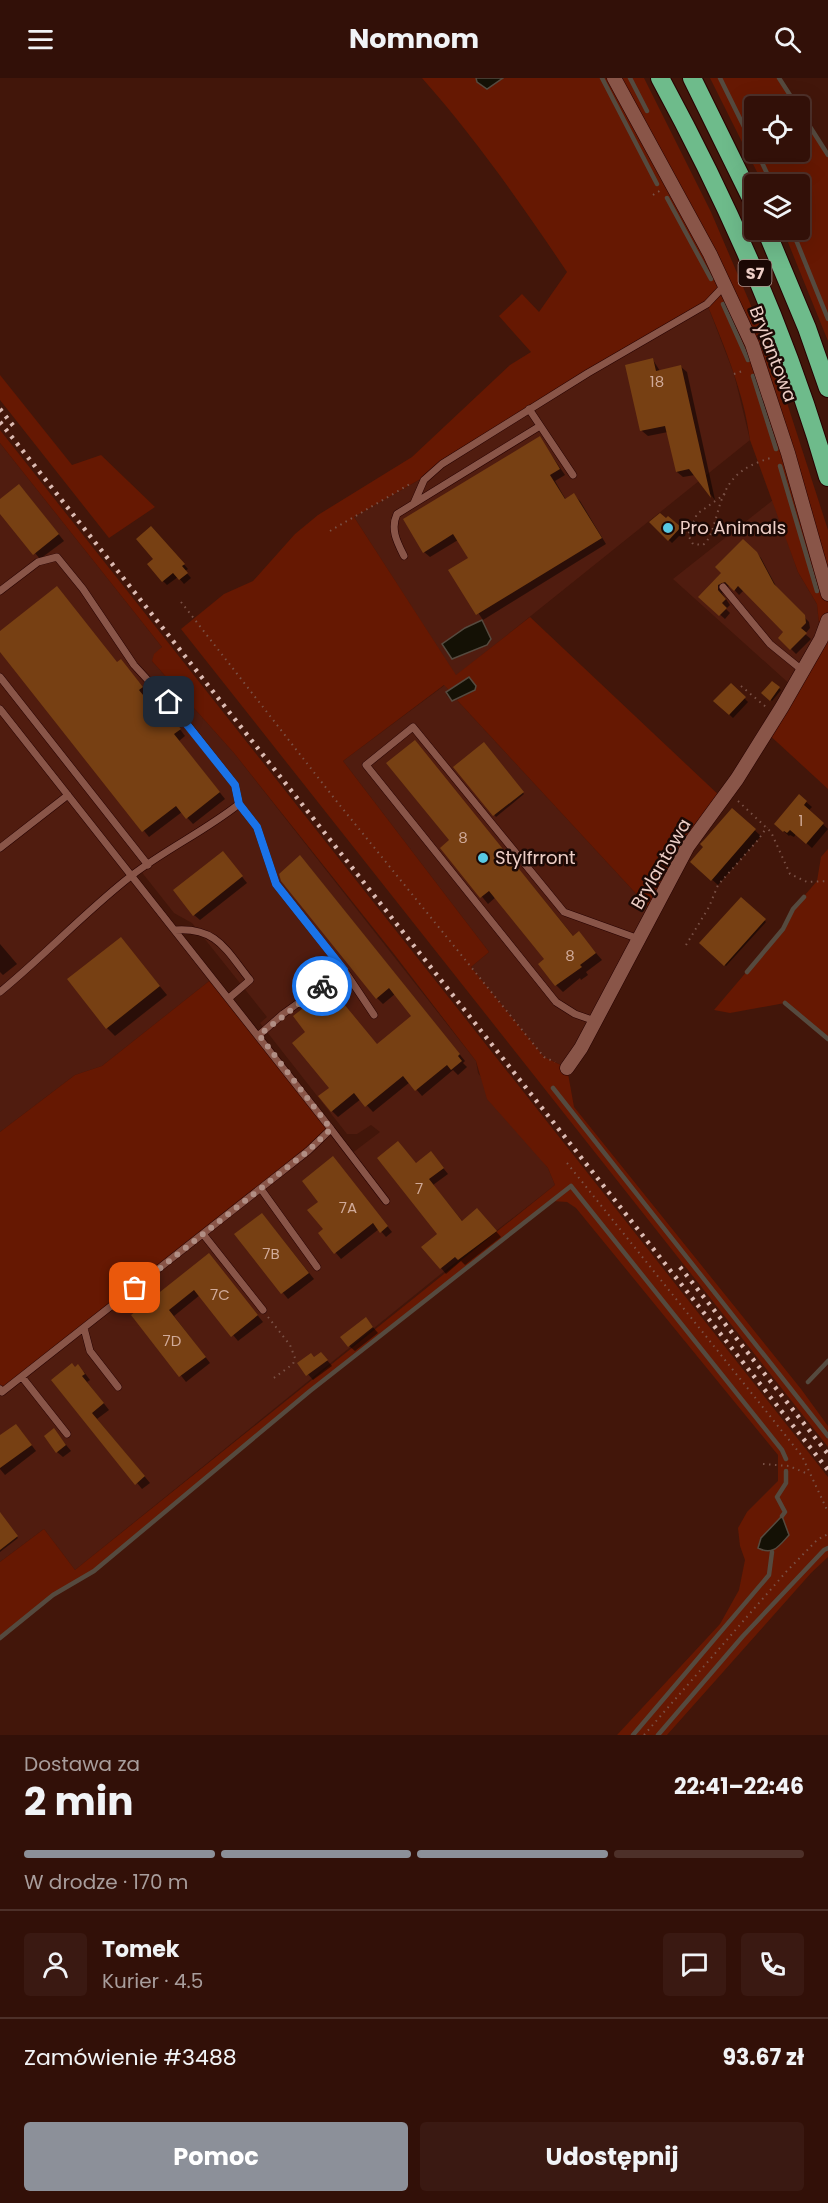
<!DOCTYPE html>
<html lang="pl">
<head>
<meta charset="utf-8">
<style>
  :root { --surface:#321008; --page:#3a1912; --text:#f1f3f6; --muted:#a89d9c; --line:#4d3029; --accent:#8c9099 }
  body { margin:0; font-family:Poppins,sans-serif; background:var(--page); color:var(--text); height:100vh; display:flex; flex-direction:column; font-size:22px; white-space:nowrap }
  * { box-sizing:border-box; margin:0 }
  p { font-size:20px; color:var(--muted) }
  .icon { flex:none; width:33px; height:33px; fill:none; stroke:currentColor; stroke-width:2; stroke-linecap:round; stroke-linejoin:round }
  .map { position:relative; height:1657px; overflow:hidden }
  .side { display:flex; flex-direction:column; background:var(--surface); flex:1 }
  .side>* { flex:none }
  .tools { position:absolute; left:744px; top:18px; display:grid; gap:12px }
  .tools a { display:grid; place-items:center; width:66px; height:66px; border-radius:6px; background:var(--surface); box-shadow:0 6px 24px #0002,0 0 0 2px var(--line); font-size:30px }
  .pin { position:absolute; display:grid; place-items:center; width:51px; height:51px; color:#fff; margin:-26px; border-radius:12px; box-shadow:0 3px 9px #0006 }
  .courier { position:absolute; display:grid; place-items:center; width:60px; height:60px; margin:-30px; border:4px solid #1a73e8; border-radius:50%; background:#fff; color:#222; box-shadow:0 2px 8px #0007 }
  .summary em { font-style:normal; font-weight:700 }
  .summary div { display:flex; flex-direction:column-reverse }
  .summary { display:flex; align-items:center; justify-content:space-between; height:102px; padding:0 24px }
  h1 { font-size:39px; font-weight:700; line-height:45px }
  .bar { display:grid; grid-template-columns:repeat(4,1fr); gap:9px 6px; align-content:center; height:72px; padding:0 24px }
  .bar i { height:8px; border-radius:4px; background:var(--line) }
  .bar .on { background:var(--accent) }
  .bar p { grid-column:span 4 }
  .line { display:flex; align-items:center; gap:15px; padding:0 24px; border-top:2px solid var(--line) }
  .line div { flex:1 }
  .round { display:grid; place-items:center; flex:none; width:63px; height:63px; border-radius:6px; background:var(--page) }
  .button { display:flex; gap:12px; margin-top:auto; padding:12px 24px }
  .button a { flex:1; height:69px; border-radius:6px; background:var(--accent); color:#fff; font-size:24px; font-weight:700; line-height:69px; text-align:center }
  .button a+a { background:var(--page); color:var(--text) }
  header { display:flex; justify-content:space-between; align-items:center; height:78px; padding:0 24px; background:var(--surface); font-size:27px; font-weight:700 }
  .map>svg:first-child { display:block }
  .built { fill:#501c0f }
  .green { fill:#661802 }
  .water { fill:#141105; stroke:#554a3f; stroke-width:1.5 }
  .shadow { fill:#0007 }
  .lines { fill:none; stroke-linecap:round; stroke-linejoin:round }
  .stream { stroke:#554a3f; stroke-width:4.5 }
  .building { fill:#774013 }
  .service-casing { stroke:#260000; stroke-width:8 }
  .minor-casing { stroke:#260000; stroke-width:15 }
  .motorway-casing { stroke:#260000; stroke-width:20 }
  .path { stroke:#795146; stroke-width:2; stroke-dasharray:1.5 4.5; stroke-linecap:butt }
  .service { stroke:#895548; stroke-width:7 }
  .minor { stroke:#895548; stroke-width:14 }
  .motorway { stroke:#6ebb8b; stroke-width:18 }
  .rail { stroke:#dcbbb3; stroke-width:4.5; stroke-dasharray:3 6; stroke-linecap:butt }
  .done { stroke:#b18e84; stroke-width:6; stroke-dasharray:0 10.8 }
  .route { stroke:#1a73e8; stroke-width:8 }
  .poi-dot { fill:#58c9e3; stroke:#1c0905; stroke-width:2 }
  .labels { text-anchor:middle; stroke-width:5; stroke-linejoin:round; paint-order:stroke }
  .number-label { font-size:15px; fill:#d0aa99 }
  .shield { fill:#1c0905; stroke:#ae938c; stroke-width:1.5 }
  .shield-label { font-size:16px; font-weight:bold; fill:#edcec6 }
  .street-label { font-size:18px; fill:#edcec6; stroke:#1c0905 }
  .poi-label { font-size:18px; fill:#edcec6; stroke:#1c0905; text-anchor:start }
</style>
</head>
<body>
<header><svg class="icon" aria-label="menu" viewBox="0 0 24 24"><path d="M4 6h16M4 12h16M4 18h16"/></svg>Nomnom<svg class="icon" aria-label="search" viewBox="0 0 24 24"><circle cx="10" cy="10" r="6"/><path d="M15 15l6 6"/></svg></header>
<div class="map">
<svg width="828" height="1657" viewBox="0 0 828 1657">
  <rect width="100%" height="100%" fill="#42160a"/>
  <path class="built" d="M707,226L734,296L750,362L456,598L354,439L431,395Z
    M0,365L162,569L152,583L234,675L476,983L478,995L548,1090L555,1107L437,1199L75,1492L44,1451L0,1484V1311L331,1051L351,1076L380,1054L371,1047L357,1056H347L260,945L267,939L192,845L174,835L140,792L133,797L213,900L102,988L75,997L0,1054Z
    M773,422L798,494L817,526L819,545L826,549L793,609L673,501Z
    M445,607L449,612L446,617L452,623L457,622L654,835L567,990L544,979L471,889L489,874L343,683Z"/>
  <path class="green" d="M422,0H476L477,4L487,11L503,0H644L711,134L770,272L828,452V711L765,653L826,549L819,545L817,526L798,494L750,362C744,315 725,270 707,226L431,395L354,439L456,597L530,539L723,721L654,835L457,622L475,612L469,599L449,612L444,607L343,683L489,874L471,889L544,979L567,990L574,1029L801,1311L828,1348V1369L181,551L224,516L253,503L295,456L318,437L412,379L510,287L531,274L499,238L522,216L539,234L567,194C522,127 476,61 422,0Z
    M710,0H779L797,28H754V74H800V33L828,77V263L783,152H800V106H763Z
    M0,297L72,387L101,377L155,429L109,460L0,322Z
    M0,352L828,1399V1479L811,1495L667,1657H617L720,1546L739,1512L745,1482L740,1468L738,1450L747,1434L778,1403V1377L576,1130L567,1124L552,1123L310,1313L94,1493L53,1517L0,1560V1484L44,1451L75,1492L555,1107L548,1090L487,1021L476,983L394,876L234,675L152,583L154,576L162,569L0,365Z
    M828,771V961L785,925L730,935L714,932L783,851L793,831L817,803L821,779Z
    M213,900L331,1051L308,1073L0,1311V1054L75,997L102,988Z"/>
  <path class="water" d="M476,0H503L487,11L477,4Z
    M482,542L491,561L487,567L452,581L442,566L465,550Z
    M469,599L476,608L475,612L452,623L446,614Z
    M782,1438L789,1457C779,1468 773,1478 758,1470L761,1460Z"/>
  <path class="shadow" d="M653,282L660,293L681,289L687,294L715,422L695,397L683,399L677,394L668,354L648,358L642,353Z
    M539,359L565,397L555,403L566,422L574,417L580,423L606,466L483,542L450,493L470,481L458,462L430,479L424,474Z
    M25,414L64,463L40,481L0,433V423Z
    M668,440L683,454L672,465L651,444Z
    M151,450L188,491L185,493L191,500L184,506L178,499L167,507L163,503L155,481Z
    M743,463L761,480L778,512L809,544L810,550L805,556L811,561L796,576L780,560L786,554L744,512L739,517L731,508L725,509L722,515L730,527L726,531L730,535L725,541L700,519L723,495Z
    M0,555L118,585L121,583L148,615L144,619L165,645L176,646L185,658L179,663L225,721L193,746L182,734L149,759L0,572Z
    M772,605L781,612L772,623L763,615Z
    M731,607L748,624L733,640L715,623Z
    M415,664L574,859L579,855L602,882L586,894L588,897L581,902L580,900L563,914L556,907L546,881L496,819L488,826L442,770L451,763Z
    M484,666L524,716L496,739L455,689Z
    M799,718L812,729L808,733L828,751L812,770L796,756L794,759L790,757L789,758L776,746Z
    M732,732L761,758L718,807L698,789Z
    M228,781L247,805L200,842L194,837Z
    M306,785L465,983L463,985L467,989L458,997L453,992L422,1018L410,1004L373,1034L361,1021L338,1039L332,1033L377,967L413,938L395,916L383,926L377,920Z
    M741,821L766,844L726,888L701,865Z
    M121,861L167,917L115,958L107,950Z
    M0,866L17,886L3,897L0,894Z
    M436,1081L448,1096L433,1107L463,1144L482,1137L501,1159L465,1187L461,1183L446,1196L441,1190L439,1156L416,1086Z
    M338,1086L392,1154L386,1159L379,1151L341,1181L320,1156L325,1152L320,1124Z
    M267,1142L314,1201L288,1221L236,1157Z
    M214,1183L263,1244L238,1263L200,1217L174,1238L210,1285L186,1304L133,1237Z
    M366,1241L378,1255L355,1273L349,1268Z
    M314,1281H326L332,1288L313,1302L299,1286Z
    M75,1290L84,1294L90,1302L87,1304L109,1332L97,1341L150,1405L142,1411L53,1302Z
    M54,1352L71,1373L63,1379L57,1374Z
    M21,1353L36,1373L5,1397L0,1391V1359Z
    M0,1436L18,1460L0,1474Z"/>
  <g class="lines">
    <path class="stream" d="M602,0L657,106
      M630,0L647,33
      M720,0L754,69
      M779,0L797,28
      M800,33L828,77
      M757,74L772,106
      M667,120L711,201
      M792,152L828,241
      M723,226L748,282
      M753,298L776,371
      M780,388L817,513
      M747,894L783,851L793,831L804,819
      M785,925L828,961
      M553,1010L828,1358
      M808,1304L828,1283
      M782,1438L785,1434L777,1419L786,1405V1393
      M0,1560L53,1517L94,1493L310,1313L571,1108L782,1372L786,1381
      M633,1657L769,1497L772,1474
      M658,1657L743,1558L824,1472L828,1470"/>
  </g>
  <path class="building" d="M653,280L656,293L681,287L711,420L689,391L676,394L665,348L640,353L625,287Z
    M540,358L560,391L550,397L565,421L574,415L602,460L476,537L448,492L468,480L453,456L423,475L403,441Z
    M19,406L59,456L33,477L0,436V421Z
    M660,435L666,440L668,438L681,449L668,463L649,444Z
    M151,448L185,486L182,488L188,495L179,502L173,495L162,504L147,486L153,481L136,461Z
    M743,461L757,474L774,506L805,537L806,545L801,550L807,555L790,572L778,560L783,554L738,508L734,513L725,504L718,507V512L726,521L722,525L727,530L719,538L698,519L721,495L715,489Z
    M57,508L117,584L121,581L143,609L139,612L164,643L170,638L181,651L174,656L220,714L186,741L176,728L142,754L0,574V553Z
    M772,603L780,609L770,623L761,615Z
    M731,605L746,619L729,637L713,623Z
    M415,662L573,858L579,853L596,875L580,887L582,889L555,908L538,886L544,881L489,813L480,820L440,770L449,762L386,685Z
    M484,664L524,714L493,738L453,689Z
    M799,716L807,723L804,727L824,745L806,766L790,752L787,755L784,753L783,754L774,746Z
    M732,730L756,751L711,803L690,784L703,769L700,766L704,762Z
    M223,773L243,798L193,838L173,812Z
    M300,777L460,976L458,978L462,983L451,992L447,987L415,1013L403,998L365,1029L354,1015L331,1034L318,1018L329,1010L292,965L305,954L293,938L330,909L377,966L411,938L389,910L376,921L281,803L279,796Z
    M741,819L766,841L724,888L699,865Z
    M121,859L160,908L106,951L67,901Z
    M398,1063L416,1085L431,1073L444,1090L429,1101L462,1143L477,1130L497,1153L458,1182L455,1179L440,1191L421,1169L437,1156L377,1080Z
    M333,1078L388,1148L380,1155L373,1145L334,1176L318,1155L323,1151L307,1132L318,1124L302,1103Z
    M262,1135L309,1195L281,1216L234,1156Z
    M209,1175L258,1237L231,1259L194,1212L169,1232L206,1279L179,1299L131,1237Z
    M366,1239L373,1249L348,1269L340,1259Z
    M321,1274L328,1282L306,1298L297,1285L311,1275L314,1279Z
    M72,1285L75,1289L78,1286L85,1296L82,1298L104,1325L92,1335L145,1398L135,1407L51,1302Z
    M16,1346L32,1367L0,1390V1357Z
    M54,1350L66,1367L56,1375L44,1358Z
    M0,1434L18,1458L0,1472Z"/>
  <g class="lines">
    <g class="service-casing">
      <path id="service" d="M529,331L573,397
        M414,425L424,402L442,386L588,295L707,226L724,208
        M404,478C397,464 390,451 397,436L540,348
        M723,509L770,566L802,592
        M0,513L38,484L57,479L83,511L134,587L179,636L235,707L239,726L257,749L276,806L344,892
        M0,599L148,787
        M0,631L331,1051L308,1073L2,1314L0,1311
        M0,770L68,717
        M175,852C217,849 226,872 250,902L229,920
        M0,914C45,877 85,834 131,798C166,771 205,753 239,726
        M595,943L575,936L556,924L366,687L413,649L564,834L639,861
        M259,957L283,936L344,892L374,937
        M331,1051L386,1123
        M261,1111L317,1189
        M203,1156L263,1232
        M84,1250L90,1273L118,1309
        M22,1299L67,1356"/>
    </g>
    <g class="minor-casing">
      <path id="minor" d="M614,0L710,176L752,266L788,375L828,516
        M567,990L581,970L688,768L737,701L782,629L821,561L828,542"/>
    </g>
    <g class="motorway-casing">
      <path id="motorway" d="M660,0C729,127 788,260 828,399
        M692,0L754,126
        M766,152L807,250L828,310"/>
    </g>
    <path class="path" d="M653,117L661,112
      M734,296L745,292
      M725,416L697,436L688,457L693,466L703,467C712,459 713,448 717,437C726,401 739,389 774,379
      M330,453L410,406
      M181,524L334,720L544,979L555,984
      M741,608L766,629
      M738,723L771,754L790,796L807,804L828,803
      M686,867L709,829L718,807L758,762L767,749
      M567,1085L802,1378L828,1434
      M268,1239L290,1267L295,1280L293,1286L271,1302
      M763,1386L789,1388L808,1396
      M644,1657L786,1494L817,1462L828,1456"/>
    <use href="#service" class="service"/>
    <use href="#minor" class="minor"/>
    <use href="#motorway" class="motorway"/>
    <path class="rail" d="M0,331L15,350
      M0,344L828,1392
      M680,1189L828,1376"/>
  </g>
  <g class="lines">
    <path class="done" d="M135,1210L308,1073L331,1051L259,957L322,908"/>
    <path class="route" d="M169,624L235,707L239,726L257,749L276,806L344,892L322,908"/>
  </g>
  <g class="poi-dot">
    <circle cx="668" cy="450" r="6"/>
    <circle cx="483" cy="780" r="6"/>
  </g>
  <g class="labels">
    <g class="number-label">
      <text x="657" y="309">18</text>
      <text x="801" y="748">1</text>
      <text x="463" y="765">8</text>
      <text x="570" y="883">8</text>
      <text x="419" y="1116">7</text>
      <text x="348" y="1135">7A</text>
      <text x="271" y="1181">7B</text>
      <text x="220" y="1222">7C</text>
      <text x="172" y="1268">7D</text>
    </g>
    <rect class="shield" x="738.5" y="182" width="33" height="26" rx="4.5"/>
    <g class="shield-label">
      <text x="755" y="201">S7</text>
    </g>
    <g class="street-label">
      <text transform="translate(773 276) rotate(69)" y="6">Brylantowa</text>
      <text transform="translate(661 786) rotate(-60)" y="6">Brylantowa</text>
    </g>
    <g class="poi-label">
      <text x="680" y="456">Pro Animals</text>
      <text x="495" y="786">Stylfrront</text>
    </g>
  </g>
</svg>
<div class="tools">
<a><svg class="icon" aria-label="locate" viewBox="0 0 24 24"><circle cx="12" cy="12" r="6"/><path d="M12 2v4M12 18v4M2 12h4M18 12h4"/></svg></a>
<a><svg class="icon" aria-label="layers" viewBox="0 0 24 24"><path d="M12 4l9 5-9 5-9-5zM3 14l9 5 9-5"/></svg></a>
</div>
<div class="pin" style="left:135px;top:1210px;background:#ea580c"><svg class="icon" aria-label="bag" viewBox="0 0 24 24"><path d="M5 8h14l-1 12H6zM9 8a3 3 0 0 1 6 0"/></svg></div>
<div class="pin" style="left:169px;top:624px;background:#1f2937"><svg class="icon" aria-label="home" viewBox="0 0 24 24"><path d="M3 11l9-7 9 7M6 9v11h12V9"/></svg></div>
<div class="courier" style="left:322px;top:908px"><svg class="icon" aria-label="bike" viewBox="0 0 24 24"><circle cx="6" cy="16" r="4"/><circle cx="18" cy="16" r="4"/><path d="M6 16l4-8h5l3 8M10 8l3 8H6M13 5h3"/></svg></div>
</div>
<section class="side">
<div class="summary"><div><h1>2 min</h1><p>Dostawa za</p></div><em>22:41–22:46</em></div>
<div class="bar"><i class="on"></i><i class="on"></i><i class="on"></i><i></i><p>W drodze · 170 m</p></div>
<div class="line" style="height:108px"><a class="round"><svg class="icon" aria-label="person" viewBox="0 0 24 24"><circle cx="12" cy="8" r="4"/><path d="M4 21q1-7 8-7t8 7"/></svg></a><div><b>Tomek</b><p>Kurier · 4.5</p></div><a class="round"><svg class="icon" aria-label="chat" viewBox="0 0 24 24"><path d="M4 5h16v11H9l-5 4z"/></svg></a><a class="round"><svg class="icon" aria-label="phone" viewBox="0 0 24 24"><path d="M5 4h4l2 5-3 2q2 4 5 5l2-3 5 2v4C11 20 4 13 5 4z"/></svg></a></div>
<div class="line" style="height:78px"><div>Zamówienie #3488</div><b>93.67 zł</b></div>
<div class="button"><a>Pomoc</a><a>Udostępnij</a></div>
</section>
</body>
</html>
